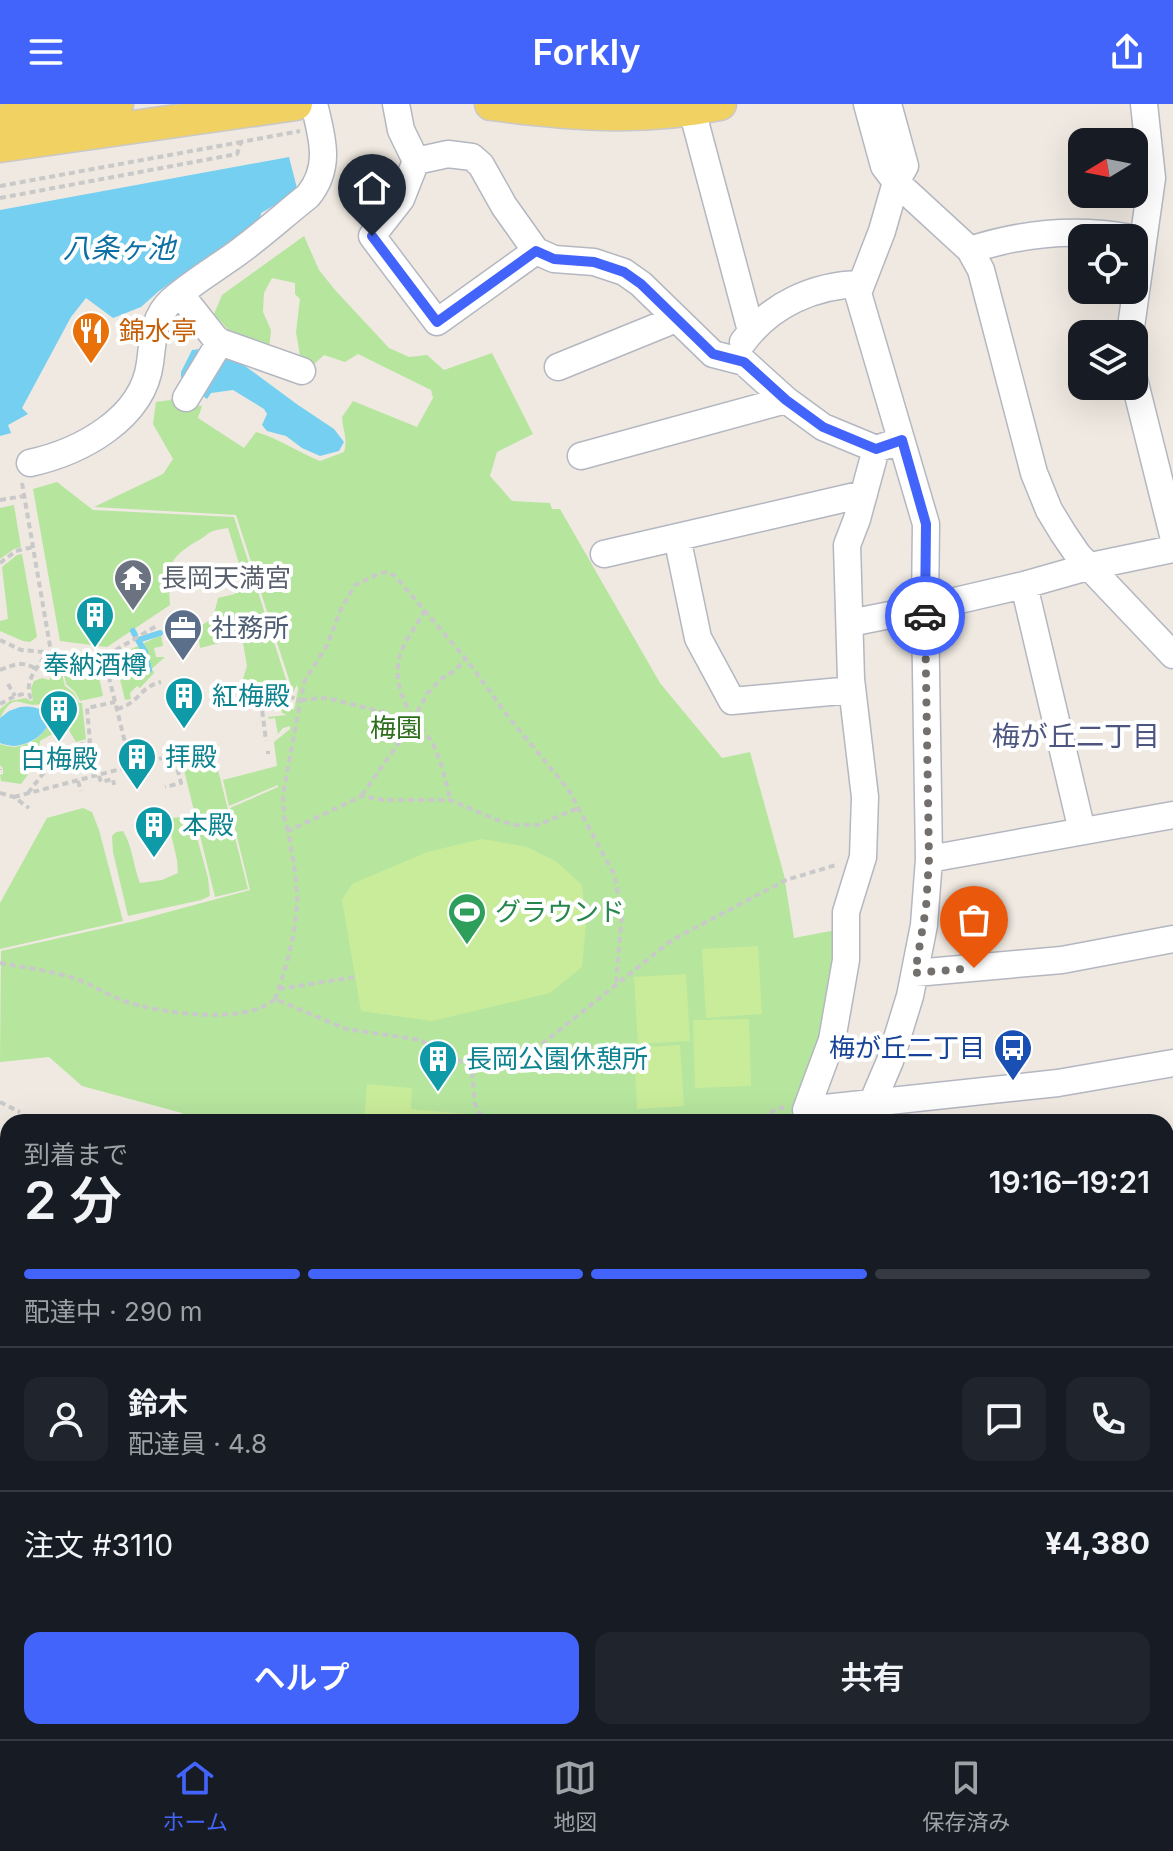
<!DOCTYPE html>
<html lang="ja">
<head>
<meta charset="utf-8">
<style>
  :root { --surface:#171b24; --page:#20242c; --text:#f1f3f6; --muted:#9ea1a6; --line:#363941; --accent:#4264fb }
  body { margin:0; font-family:Inter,"Noto Sans JP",sans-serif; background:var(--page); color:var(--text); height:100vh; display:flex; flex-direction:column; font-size:30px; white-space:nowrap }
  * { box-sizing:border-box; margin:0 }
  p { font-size:26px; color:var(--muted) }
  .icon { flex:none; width:44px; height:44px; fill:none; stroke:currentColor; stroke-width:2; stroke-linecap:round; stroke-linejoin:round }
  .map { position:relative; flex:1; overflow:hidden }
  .details { position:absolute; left:0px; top:1010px; width:1174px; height:626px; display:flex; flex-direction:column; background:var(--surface); border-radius:24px 24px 0 0; box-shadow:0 8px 32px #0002 }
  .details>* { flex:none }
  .needle { width:52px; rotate:260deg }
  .fabs { position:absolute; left:1068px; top:24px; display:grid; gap:16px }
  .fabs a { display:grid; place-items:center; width:80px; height:80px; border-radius:16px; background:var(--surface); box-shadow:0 8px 32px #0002; font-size:40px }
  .pin { position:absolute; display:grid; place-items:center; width:68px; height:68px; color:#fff; margin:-82px -34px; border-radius:50% 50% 50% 0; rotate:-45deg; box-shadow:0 0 8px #0007 }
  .pin .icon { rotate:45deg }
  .courier { position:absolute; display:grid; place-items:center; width:80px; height:80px; margin:-40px; border:6px solid #4264fb; border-radius:50%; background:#fff; color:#222; box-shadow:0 2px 10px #0007 }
  .summary em { font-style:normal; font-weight:600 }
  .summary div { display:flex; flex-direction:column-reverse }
  .summary { display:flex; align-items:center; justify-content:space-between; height:136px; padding:0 24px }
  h1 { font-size:52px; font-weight:600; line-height:60px }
  .bar { display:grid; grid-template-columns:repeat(4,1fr); gap:12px 8px; align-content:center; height:96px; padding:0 24px }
  .bar i { height:10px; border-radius:6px; background:var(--line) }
  .bar .selected { background:var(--accent) }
  .bar p { grid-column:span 4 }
  .line { display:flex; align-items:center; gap:20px; padding:0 24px; border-top:2px solid var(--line) }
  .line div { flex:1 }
  .round { display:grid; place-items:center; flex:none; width:84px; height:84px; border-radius:16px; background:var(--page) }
  .cta { display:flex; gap:16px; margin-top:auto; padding:16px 24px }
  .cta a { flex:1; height:92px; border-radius:16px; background:var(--accent); color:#fff; font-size:32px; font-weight:600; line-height:92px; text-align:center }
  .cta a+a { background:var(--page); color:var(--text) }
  header { display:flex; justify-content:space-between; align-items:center; height:104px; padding:0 24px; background:var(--accent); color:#fff; font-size:36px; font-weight:600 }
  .dock { display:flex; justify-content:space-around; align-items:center; height:112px; border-top:2px solid var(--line); background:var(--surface); font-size:22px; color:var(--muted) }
  .dock a { display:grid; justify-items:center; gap:4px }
  .dock .selected { color:var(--accent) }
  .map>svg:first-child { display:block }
  .green { fill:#b6e59e }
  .pitch { fill:#c9ec9a }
  .water { fill:#75cff0 }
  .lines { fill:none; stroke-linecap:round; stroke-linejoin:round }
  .stream { stroke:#75cff0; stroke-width:6 }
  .minor-casing { stroke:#b4b7c1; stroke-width:29 }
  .major-casing { stroke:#c9c9c9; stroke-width:35 }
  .path { stroke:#c9c9c9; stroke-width:4; stroke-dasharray:6 4; stroke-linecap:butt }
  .minor { stroke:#fff; stroke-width:26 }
  .major { stroke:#f2d163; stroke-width:32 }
  .done { stroke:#726f6d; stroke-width:8; stroke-dasharray:0 14.4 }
  .route { stroke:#4264fb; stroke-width:10 }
  .labels { text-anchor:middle; stroke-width:8; stroke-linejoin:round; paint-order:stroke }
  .food-label { font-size:26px; fill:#c56008; stroke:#fff; text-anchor:start }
  .worship-label { font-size:26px; fill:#5b616d; stroke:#fff; text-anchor:start }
  .service-label { font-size:26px; fill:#4e5e75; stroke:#fff; text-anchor:start }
  .culture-label { font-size:26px; fill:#0d838f; stroke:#fff; text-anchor:start }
  .park-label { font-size:26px; fill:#2c6e1b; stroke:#fff }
  .leisure-label { font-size:26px; fill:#27864d; stroke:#fff; text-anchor:start }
  .transit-label { font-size:26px; fill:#164399; stroke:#fff; text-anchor:end }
  .water-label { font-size:28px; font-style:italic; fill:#0d6fa3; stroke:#fff }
  .neighbourhood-label { font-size:28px; fill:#4d5680; stroke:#fff }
</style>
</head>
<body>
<header><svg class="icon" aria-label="menu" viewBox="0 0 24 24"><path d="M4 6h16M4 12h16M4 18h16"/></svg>Forkly<svg class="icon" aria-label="share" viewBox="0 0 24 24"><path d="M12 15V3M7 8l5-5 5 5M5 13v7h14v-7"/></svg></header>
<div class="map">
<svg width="1173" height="1635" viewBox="0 0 1173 1635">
  <rect width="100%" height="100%" fill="#efe9e1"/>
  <path class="green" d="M304,132L319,166L335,186L389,244L409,253L427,251L444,266L492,249L533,330L497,348L490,372L512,397L550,399L552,405H560L660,579L722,654L750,648L784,771L794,834L836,826L838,848L809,981L793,1018H189L182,1009L82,982L49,953L0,958L1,847L131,818L250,786L230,704L278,683V681L229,702L223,676L277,662L274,638L290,625V622L283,624L278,630L275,614L269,615L268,613L287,611L282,609L281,600L287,601L294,606L298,585L297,581L293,588L236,411L94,403L163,370L173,355L153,320L156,298L170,296L178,290L186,300L202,302L198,314L244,344L256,328C278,334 298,348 320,357L344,348C348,334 343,328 342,313L353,297L417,323L433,294L431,286L358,250L345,258L324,251L312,262L301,258L296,228L300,195L295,190V179L272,174L264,189L263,208L271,226L269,246L232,230L214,210L222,191Z
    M57,378L93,406L234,413L290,588L255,586L242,578L247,562L242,533L200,544L197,522C213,519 215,507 218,494L235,490L242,469L228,424C222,425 214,426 209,429C206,431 203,434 199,436C165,455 168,465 170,501L107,543L60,537L33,385Z
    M14,401L21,443L14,445L0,455V404Z
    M22,450L37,533L30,538L23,537L0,527V517L8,515L2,463L17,451Z
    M161,531L163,542L154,544L156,553H165L138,577L153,566L154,569L140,584L137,582L130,589L131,595L125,596L118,567L124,565L125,557L121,550Z
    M62,560L82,562L83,565L88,567L94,573L88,575L99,573L103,592L80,597L75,588L66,580Z
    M57,566L62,571L65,582L74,589L79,599H82L86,635L76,638L67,623C76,617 81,611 79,601C76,621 56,627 40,637C38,654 32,666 21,680L1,677L0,671L3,670V665L0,661V640C2,641 12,643 14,643C31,641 49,629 50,613L42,605L43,600C19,605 16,584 0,614V605L10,597L26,594L30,597L33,596L31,584L34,577L42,574L49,576Z
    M216,658L248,785L215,793L184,666Z
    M83,704L92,708L99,726L123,817L0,845V799L47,714Z
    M180,713L185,729L195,726L208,774L210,792L201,796L128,812L113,748L112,732L116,728L123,727C133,743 133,762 140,779L162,776L178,769L177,756L168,717L173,714Z
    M8,1385V1473L0,1481V1398Z
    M8,1553V1628H388L396,1635H0V1557Z
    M458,1628H663L661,1635H453L457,1632Z"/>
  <path class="pitch" d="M482,735L527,743L557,758L582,781L586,821L582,863L550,889L432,917L361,907L342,796L352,780L427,748Z
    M758,842L762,910L706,914L702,845Z
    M686,870L690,937L638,940L634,873Z
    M749,915L751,982L695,984L693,916Z
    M680,941L684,1002L637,1005L634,944Z
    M367,980L412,984L411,1005L468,1010L467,1018H364Z"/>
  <path class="water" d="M289,53L298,88L261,109L260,116L159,187L141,203L113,214L86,194L71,213L22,304L28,310L8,321L11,329L0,332V106Z
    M207,244L241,259L298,301L334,325L344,338L339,347L320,352L302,344L286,332L267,327L262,321L267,310L264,305L233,286L211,289L207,295L181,276V268L192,246Z
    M20,603C33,601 40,604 50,613C49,629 30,641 14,642C12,642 2,640 0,639V614L9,607Z"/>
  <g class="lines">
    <path class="stream" d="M133,527L135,531
      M149,566L145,548L138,536L160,529"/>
    <g class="minor-casing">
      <path id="minor" d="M396,0L401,26L416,57
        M867,0L884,62L896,78L970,146L981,166L1034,369L1049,406L1063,429L1078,451L1173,551
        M692,6L751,227
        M416,57L448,50L472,53L481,61L504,102L536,147L554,155L594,158L624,168L641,180L713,250L744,258L786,296L823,323L876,345L891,340
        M416,57L401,95L372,132L437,218L536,147
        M970,146C1022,129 1077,124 1131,134
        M181,191L215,234L220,238L302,267
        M1130,230L1152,74L1144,0
        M743,238C770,201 814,181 860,180
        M558,263L676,215
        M1134,275L1173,431
        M186,294L220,238
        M876,345L857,415L847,441L851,575L865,693L863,753L846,808V856L832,936L806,1006L1058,979L1173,959
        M581,352L786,296
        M30,359C80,348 143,315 150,259C153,236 153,214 171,197C190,180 215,165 236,150C261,132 284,111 308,92C332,63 322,33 314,0
        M677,433L698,534L732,597L852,586
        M604,450L864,390
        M1024,481L1082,727
        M850,519L925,504L1024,481L1091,462L1173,445
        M929,755L1173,711
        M915,869L1062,856L1173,835
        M864,1018L890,957L910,892L924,821L929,755L925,504L926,420L858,189L882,127L896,78L905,62L888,0
        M1166,1094L1173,1093
        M1166,1236L1173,1211
        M0,1285L8,1272
        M0,1498L8,1489
        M1166,1517L1173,1516
        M1166,1593L1173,1592
        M737,1628L738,1635
        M866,1635L907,1628"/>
    </g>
    <g class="major-casing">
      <path id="major" d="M491,0C568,10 643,17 720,0
        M0,17L117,0
        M0,42L296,0
        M0,1243L8,1250
        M413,1628L420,1635"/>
    </g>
    <path class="path" d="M0,82L241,38
      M0,94L237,50L241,38L300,27
      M22,379L51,548
      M0,396L24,392
      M0,459L16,447L33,443
      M425,506C417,521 405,535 400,551C393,573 402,598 415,616C421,625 429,632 434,642C442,660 446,677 450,696
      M0,536L21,546L104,553L158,521
      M104,553L133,671
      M0,566C14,561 22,556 36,565
      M8,580L15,592
      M31,595C23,577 38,563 48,548
      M301,596L327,594L383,608L392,613L406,626
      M229,597H261L290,593L298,595L299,598
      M261,597L266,637
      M0,600L15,592L27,589
      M117,605C140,599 139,583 161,578
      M268,647V650
      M176,657L206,652
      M0,665V666
      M99,672L101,678L113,675L114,681
      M78,677L81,687
      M0,689L14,693L29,704
      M28,689C46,666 59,645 90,638L87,604L115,598
      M362,691L407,627L427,590L441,575L454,567L466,555
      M14,693L174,651L181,679L165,683
      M288,727L284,712L283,690L304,578L327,541L341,505L355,481L378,470L387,468L395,472L466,555L510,615L568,685L614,770L622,809L616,878
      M0,859C22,863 45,866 67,872C87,877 105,890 124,897C159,909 245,922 275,895L346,925L421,936L441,949L462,958H498L532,948L672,836L786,776L836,761
      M279,885L355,873
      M275,895C286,865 296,829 297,796C297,773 292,750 288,727L362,692L384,696H450L497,716L516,721H538L578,704
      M471,958L475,1000L480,1010L496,1015L532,1018
      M0,998L20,1008
      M765,1018L773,1007L784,1003"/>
    <use href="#minor" class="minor"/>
    <use href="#major" class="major"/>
  </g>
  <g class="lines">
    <path class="done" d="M925,512L929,755L926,804L915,869L974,864"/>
    <path class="route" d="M372,132L437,218L536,147L554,155L594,158L624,168L641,180L713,250L744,258L786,296L823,323L876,345L902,336L926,420L925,512"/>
  </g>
  <defs>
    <g id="restaurant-pin" transform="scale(2)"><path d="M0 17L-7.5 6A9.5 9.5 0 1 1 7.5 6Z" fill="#e8710a" stroke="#fff"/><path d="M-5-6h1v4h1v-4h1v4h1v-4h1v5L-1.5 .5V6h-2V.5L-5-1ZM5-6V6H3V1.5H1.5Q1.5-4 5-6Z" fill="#fff"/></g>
    <g id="temple-pin" transform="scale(2)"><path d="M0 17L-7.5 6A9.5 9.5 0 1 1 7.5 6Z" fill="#6b7280" stroke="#fff"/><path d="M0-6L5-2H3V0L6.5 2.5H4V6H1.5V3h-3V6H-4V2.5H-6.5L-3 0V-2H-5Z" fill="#fff"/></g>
    <g id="building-pin" transform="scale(2)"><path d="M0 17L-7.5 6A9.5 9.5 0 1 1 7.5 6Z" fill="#0f9aa8" stroke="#fff"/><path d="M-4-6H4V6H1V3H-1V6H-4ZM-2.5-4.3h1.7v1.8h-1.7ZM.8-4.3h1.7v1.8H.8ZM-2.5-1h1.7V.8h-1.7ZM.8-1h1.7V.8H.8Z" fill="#fff"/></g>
    <g id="office-pin" transform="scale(2)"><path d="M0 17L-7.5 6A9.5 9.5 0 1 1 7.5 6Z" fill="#5c6f8a" stroke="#fff"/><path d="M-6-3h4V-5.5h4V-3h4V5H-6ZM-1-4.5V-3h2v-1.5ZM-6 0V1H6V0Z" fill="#fff"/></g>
    <g id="stadium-pin" transform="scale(2)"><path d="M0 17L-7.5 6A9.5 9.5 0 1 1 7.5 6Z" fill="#2e9e5b" stroke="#fff"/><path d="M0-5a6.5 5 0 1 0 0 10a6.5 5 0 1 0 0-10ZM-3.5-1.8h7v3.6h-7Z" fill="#fff"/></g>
    <g id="bus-pin" transform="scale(2)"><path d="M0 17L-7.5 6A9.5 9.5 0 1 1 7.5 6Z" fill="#1a4fb4" stroke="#fff"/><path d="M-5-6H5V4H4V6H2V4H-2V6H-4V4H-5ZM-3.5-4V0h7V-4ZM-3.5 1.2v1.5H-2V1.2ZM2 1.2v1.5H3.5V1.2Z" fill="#fff"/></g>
  </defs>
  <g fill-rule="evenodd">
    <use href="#restaurant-pin" x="91" y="227"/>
    <use href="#temple-pin" x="133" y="474"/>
    <use href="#building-pin" x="95" y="511"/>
    <use href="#office-pin" x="183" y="524"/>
    <use href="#building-pin" x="184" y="592"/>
    <use href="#building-pin" x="59" y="605"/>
    <use href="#building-pin" x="137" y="653"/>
    <use href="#building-pin" x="154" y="721"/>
    <use href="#stadium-pin" x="467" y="808"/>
    <use href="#bus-pin" x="1013" y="944"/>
    <use href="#building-pin" x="438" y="955"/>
  </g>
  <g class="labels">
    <g class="food-label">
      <text x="119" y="236">錦水亭</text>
    </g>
    <g class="worship-label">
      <text x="161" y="483">長岡天満宮</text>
    </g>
    <g class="service-label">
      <text x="211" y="533">社務所</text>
    </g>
    <g class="culture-label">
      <text x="95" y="570" text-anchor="middle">奉納酒樽</text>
      <text x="212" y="601">紅梅殿</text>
      <text x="165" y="662">拝殿</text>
      <text x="59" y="664" text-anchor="middle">白梅殿</text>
      <text x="182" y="730">本殿</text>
      <text x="466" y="964">長岡公園休憩所</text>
    </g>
    <g class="park-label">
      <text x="396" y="633">梅園</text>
    </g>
    <g class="leisure-label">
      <text x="495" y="817">グラウンド</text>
    </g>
    <g class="transit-label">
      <text x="985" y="953">梅が丘二丁目</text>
    </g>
    <g class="water-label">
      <text x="119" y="154">八条ヶ池</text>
    </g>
    <g class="neighbourhood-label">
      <text x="1076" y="642">梅が丘二丁目</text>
    </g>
  </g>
</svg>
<div class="fabs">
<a><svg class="needle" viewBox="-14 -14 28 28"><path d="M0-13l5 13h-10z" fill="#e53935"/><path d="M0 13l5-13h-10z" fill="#9ea1a6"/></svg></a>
<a><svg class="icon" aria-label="locate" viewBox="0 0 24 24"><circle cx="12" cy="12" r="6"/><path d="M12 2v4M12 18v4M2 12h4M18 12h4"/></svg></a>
<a><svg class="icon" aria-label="layers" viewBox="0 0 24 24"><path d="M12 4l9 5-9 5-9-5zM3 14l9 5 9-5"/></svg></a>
</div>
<div class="pin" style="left:974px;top:864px;background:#ea580c"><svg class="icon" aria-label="bag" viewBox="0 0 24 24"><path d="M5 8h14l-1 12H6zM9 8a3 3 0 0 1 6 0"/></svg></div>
<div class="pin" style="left:372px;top:132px;background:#1f2937"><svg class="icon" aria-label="home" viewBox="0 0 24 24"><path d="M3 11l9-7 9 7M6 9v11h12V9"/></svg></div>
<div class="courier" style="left:925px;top:512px"><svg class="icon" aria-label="car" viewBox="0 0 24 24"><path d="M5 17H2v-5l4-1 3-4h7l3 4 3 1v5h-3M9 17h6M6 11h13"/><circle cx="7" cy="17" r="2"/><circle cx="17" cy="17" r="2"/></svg></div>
<section class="details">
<div class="summary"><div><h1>2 分</h1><p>到着まで</p></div><em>19:16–19:21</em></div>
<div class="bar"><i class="selected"></i><i class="selected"></i><i class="selected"></i><i></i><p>配達中 · 290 m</p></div>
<div class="line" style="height:144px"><a class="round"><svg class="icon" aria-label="person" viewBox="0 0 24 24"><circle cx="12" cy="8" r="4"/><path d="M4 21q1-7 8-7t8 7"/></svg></a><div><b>鈴木</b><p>配達員 · 4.8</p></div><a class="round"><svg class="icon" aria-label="chat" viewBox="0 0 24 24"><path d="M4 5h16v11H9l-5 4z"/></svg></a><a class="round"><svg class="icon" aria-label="phone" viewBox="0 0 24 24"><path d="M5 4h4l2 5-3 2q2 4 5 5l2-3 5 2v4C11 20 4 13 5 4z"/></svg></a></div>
<div class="line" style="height:104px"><div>注文 #3110</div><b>¥4,380</b></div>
<div class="cta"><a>ヘルプ</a><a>共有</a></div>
</section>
</div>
<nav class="dock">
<a class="selected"><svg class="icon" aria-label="home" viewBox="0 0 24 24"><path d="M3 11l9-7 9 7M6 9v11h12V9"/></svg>ホーム</a>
<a><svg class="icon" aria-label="map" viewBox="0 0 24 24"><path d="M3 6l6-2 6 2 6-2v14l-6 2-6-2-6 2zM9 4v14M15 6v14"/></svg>地図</a>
<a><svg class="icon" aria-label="saved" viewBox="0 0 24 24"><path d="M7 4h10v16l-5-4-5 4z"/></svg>保存済み</a>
</nav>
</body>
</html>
